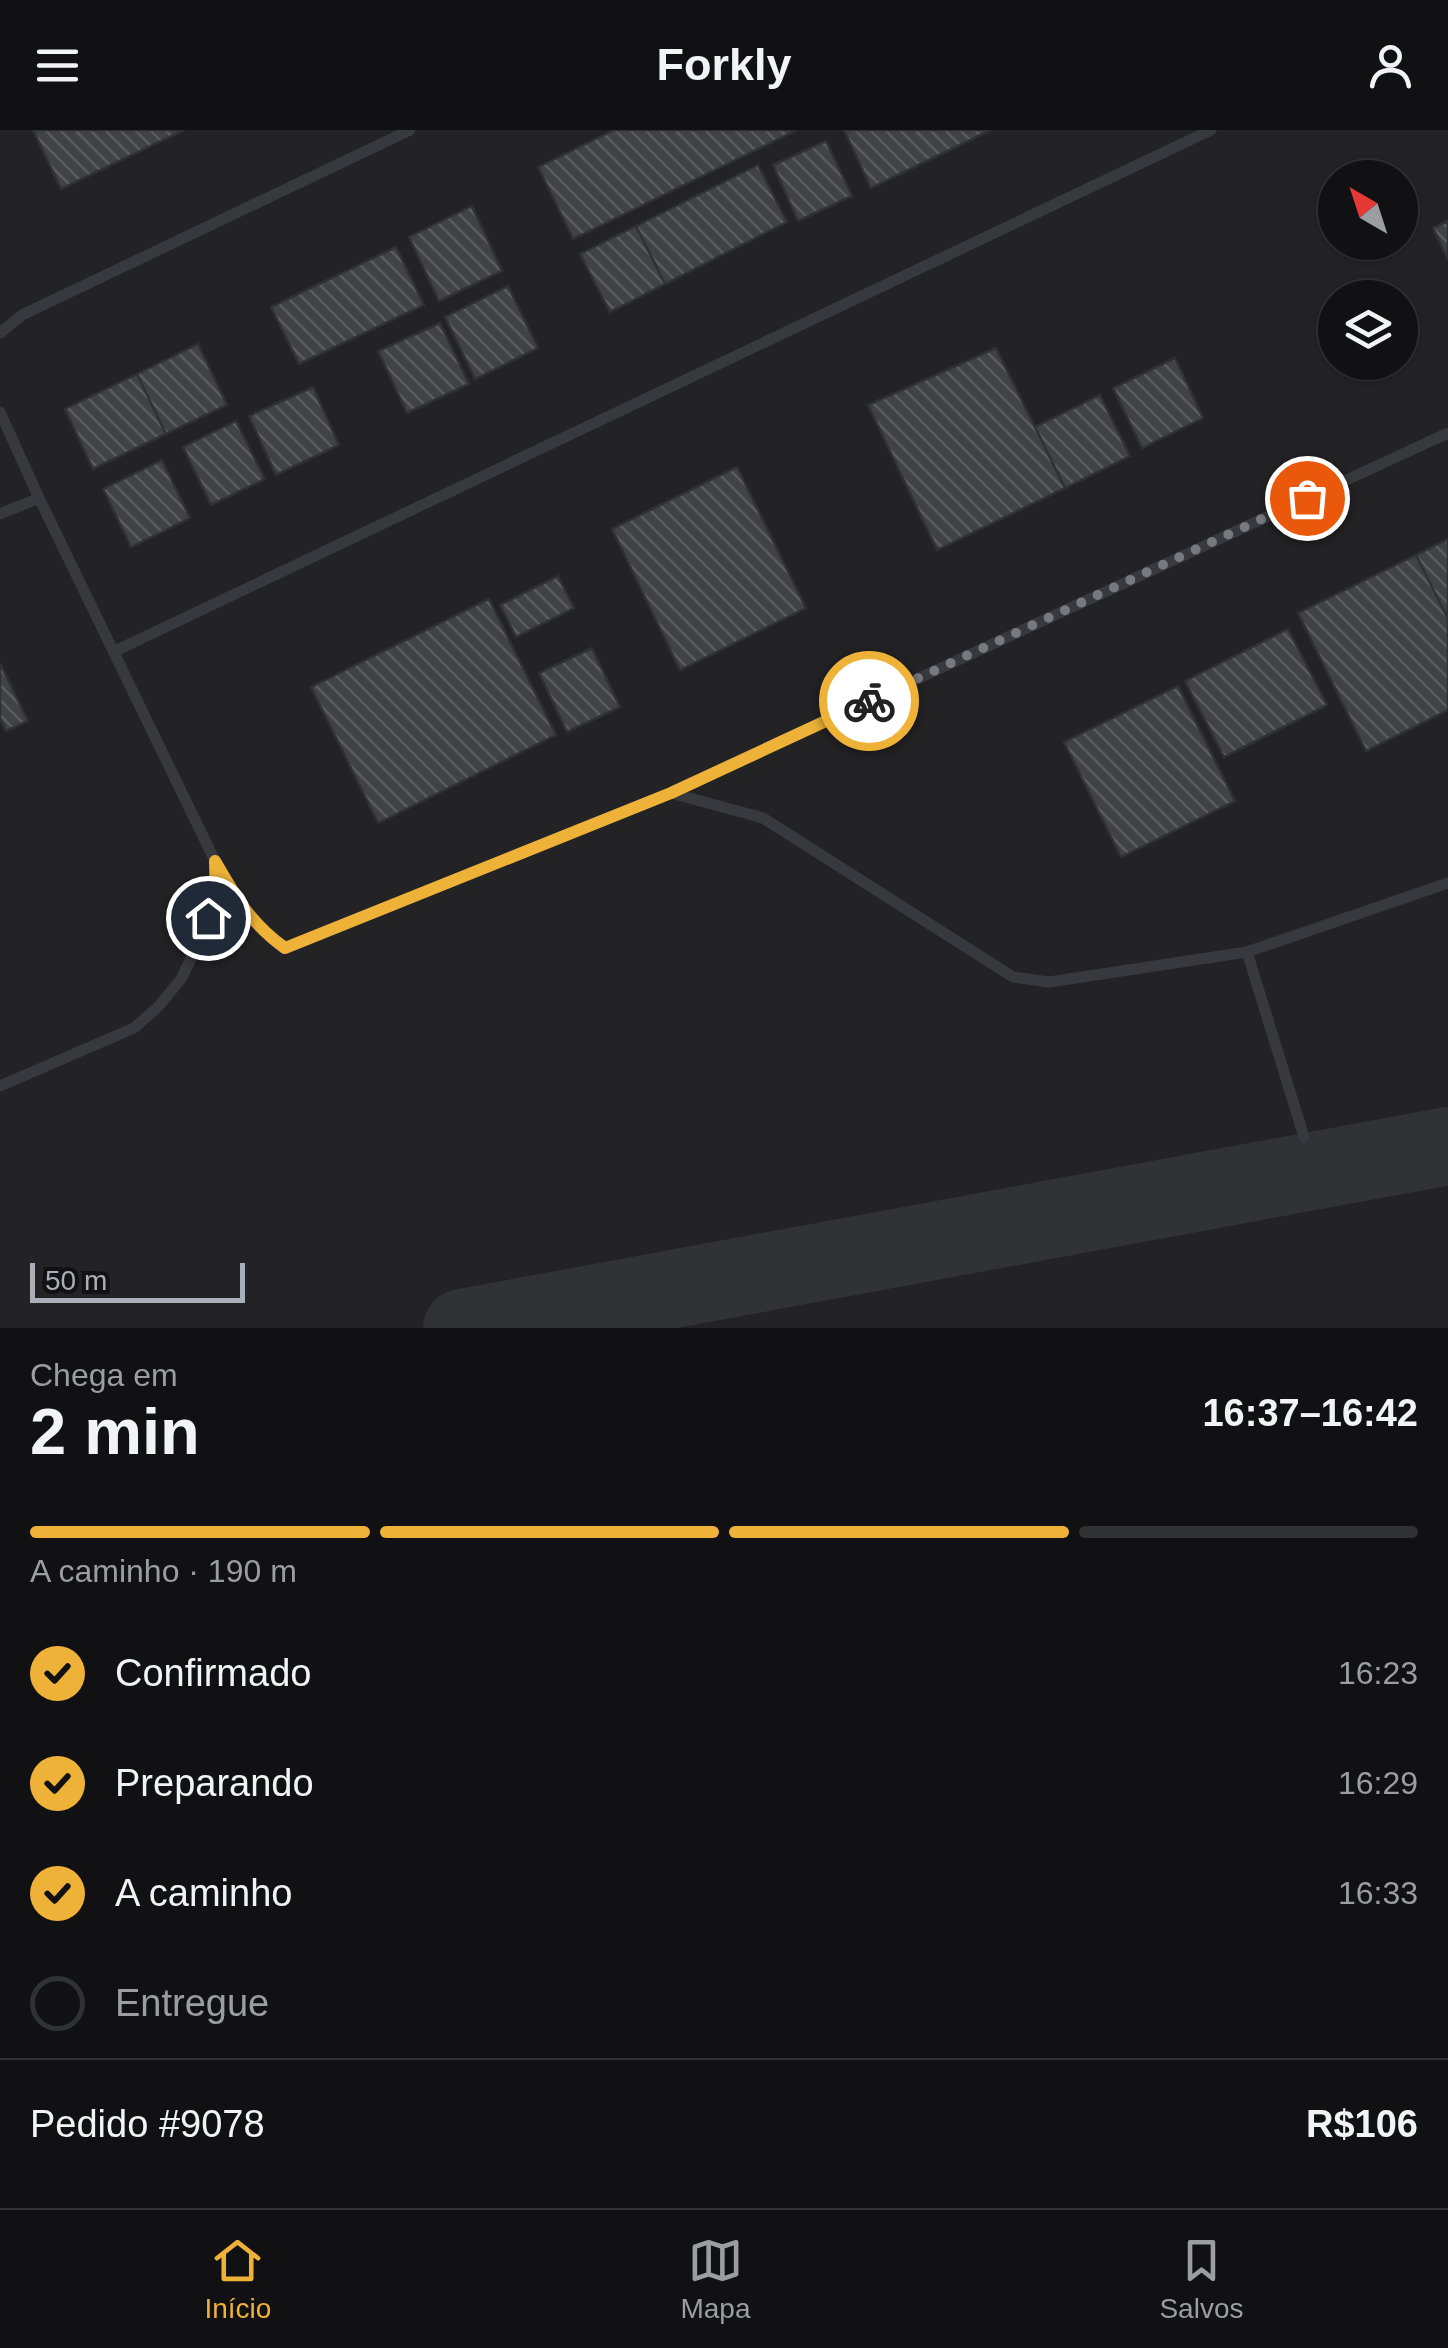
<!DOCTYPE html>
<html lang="pt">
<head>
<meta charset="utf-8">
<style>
  :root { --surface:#111113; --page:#1a1a1c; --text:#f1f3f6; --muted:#9c9da0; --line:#303133; --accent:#efb239 }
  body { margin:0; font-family:Helvetica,sans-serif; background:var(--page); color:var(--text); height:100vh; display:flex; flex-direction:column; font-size:38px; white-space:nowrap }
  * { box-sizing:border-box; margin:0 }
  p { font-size:32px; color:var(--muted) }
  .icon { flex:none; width:55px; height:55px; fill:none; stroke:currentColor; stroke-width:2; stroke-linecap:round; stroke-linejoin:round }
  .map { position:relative; height:1198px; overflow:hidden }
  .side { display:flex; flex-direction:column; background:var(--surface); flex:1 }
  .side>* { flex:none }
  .needle { width:65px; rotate:321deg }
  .tools { position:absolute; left:1318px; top:30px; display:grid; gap:20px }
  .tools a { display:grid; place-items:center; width:100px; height:100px; border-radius:50%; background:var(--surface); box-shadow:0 2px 8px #0004,0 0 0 2px var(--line); font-size:50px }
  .scale { position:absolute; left:30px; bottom:25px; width:215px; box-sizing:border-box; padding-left:10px; border:5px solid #a9aeb8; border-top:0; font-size:28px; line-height:35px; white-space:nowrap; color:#a9aeb8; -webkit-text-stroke:8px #121214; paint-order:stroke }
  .pin { position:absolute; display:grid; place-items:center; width:85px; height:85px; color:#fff; margin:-42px; border:5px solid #fff; border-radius:50%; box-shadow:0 2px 10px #0007 }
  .courier { position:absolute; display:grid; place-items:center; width:100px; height:100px; margin:-50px; border:8px solid #efb239; border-radius:50%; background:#fff; color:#222; box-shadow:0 2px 12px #0007 }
  .headline em { font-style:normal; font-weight:700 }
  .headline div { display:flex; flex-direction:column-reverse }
  .headline { display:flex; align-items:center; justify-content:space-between; height:170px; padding:0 30px }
  h1 { font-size:65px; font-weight:700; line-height:75px }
  .bar { display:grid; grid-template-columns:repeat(4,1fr); gap:15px 10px; align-content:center; height:120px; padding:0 30px }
  .bar i { height:12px; border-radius:8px; background:var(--line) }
  .bar .on { background:var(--accent) }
  .bar p { grid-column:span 4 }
  .line { display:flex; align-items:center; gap:25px; padding:0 30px; border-top:2px solid var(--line) }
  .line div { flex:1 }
  ol { padding:0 30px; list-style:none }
  li { display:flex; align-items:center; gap:30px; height:110px }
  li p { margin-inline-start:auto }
  li .icon { padding:10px; border-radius:50%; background:var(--accent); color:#111; stroke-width:4 }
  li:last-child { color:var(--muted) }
  li i { width:55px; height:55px; border:5px solid var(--line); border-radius:50% }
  header { display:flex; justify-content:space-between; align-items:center; height:130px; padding:0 30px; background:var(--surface); font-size:45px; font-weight:700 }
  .menu { display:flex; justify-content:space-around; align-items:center; height:140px; border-top:2px solid var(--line); background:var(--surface); font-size:28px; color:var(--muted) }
  .menu a { display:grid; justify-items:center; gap:5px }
  .menu .on { color:var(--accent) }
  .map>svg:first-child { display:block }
  .built { fill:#232326; fill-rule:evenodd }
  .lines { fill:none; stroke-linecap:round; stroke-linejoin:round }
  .taxiway { stroke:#313236; stroke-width:78 }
  .building { fill:url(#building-back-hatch); stroke:#313135; stroke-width:2.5 }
  .service { stroke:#38393e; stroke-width:11 }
  .done { stroke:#767980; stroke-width:10; stroke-dasharray:0 18 }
  .route { stroke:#efb239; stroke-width:12 }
</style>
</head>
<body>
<header><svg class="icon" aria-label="menu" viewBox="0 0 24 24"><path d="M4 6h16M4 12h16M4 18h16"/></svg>Forkly<svg class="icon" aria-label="person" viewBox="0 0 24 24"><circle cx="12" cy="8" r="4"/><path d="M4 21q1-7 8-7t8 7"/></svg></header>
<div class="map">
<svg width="1448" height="1198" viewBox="0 0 1448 1198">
  <defs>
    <pattern id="building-back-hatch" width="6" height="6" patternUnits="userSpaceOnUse" patternTransform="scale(2.5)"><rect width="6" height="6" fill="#414246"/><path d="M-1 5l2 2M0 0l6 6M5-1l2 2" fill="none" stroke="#5a5b5f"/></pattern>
  </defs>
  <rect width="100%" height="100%" fill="#171719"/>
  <path class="built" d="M0,0H1448V1198H0ZM1335,48H1400V112H1335ZM1335,168H1400V232H1335Z"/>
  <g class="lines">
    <path class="taxiway" d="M462,1198L1448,1016"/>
  </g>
  <path class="building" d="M33,0H184L61,59Z
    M614,0H797L573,109L538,37Z
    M844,0H991L871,58Z
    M826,11L852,66L798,91L773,35Z
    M758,35L787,92L665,154L636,96Z
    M472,76L502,141L439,171L409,107Z
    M1448,91V130L1433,98Z
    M636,96L665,154L610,182L580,124Z
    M396,117L424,175L299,234L271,177Z
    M508,156L538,218L475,249L445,187Z
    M440,193L469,254L407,283L378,221Z
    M198,214L227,275L166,304L137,244Z
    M996,218L1065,358L937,420L868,275Z
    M1175,228L1203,288L1142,318L1113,258Z
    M137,244L166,304L93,339L65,279Z
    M313,257L339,315L276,345L249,286Z
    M1100,265L1130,326L1065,358L1035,297Z
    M236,291L265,349L211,375L183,317Z
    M162,330L190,388L131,417L103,359Z
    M737,337L806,478L680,540L612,399Z
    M1448,409V489L1416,425Z
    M1416,425L1448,489V580L1366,621L1298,483Z
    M558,446L574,478L516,507L500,475Z
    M489,469L556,605L378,693L311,557Z
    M1288,499L1327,575L1224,627L1185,551Z
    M592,518L620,577L567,602L539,543Z
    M0,533L28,591L6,601L0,588Z
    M1178,556L1235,671L1121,727L1064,612Z"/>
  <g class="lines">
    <path class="service" d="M0,203L22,185L410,0
      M0,282L39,368L215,731L216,766L200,810L181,849L158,877L134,898L0,956
      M0,384L39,368
      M115,521L1211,0
      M671,663L763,688L1013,847L1049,852L1247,822L1448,753
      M215,731C237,768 250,793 285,819L671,663L1448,303
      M1247,822L1304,1007"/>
  </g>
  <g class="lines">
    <path class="done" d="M869,571L1307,368"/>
    <path class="route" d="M208,788L216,766L215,731C236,767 250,793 285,818L671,663L869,571"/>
  </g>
</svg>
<div class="tools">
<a><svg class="needle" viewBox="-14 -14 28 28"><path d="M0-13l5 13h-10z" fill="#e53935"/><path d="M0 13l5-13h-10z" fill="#9c9da0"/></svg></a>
<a><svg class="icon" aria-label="layers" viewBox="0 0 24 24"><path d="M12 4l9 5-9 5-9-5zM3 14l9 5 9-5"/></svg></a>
</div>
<div class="scale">50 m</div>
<div class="pin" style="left:1307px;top:368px;background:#ea580c"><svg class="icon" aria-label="bag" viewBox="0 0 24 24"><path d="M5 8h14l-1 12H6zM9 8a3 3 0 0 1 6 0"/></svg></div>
<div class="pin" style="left:208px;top:788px;background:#1f2937"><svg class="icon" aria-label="home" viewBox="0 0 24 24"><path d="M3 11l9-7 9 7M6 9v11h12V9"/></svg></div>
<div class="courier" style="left:869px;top:571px"><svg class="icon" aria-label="bike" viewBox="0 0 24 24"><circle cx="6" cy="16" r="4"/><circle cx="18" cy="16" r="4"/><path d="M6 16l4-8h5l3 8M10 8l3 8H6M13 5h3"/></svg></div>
</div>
<section class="side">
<div class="headline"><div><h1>2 min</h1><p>Chega em</p></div><em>16:37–16:42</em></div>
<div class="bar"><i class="on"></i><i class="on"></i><i class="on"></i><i></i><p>A caminho · 190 m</p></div>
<ol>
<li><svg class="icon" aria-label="check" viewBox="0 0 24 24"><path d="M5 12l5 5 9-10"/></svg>Confirmado<p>16:23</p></li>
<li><svg class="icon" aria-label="check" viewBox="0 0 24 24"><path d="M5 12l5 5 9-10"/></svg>Preparando<p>16:29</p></li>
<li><svg class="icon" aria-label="check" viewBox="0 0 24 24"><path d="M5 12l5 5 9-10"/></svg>A caminho<p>16:33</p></li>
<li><i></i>Entregue</li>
</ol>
<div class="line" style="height:130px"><div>Pedido #9078</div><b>R$106</b></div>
</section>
<nav class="menu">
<a class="on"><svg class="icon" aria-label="home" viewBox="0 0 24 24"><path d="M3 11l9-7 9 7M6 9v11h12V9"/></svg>Início</a>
<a><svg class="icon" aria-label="map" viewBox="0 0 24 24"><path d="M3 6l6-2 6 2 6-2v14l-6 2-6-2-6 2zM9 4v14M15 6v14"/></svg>Mapa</a>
<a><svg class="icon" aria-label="saved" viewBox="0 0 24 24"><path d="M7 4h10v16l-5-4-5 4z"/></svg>Salvos</a>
</nav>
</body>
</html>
